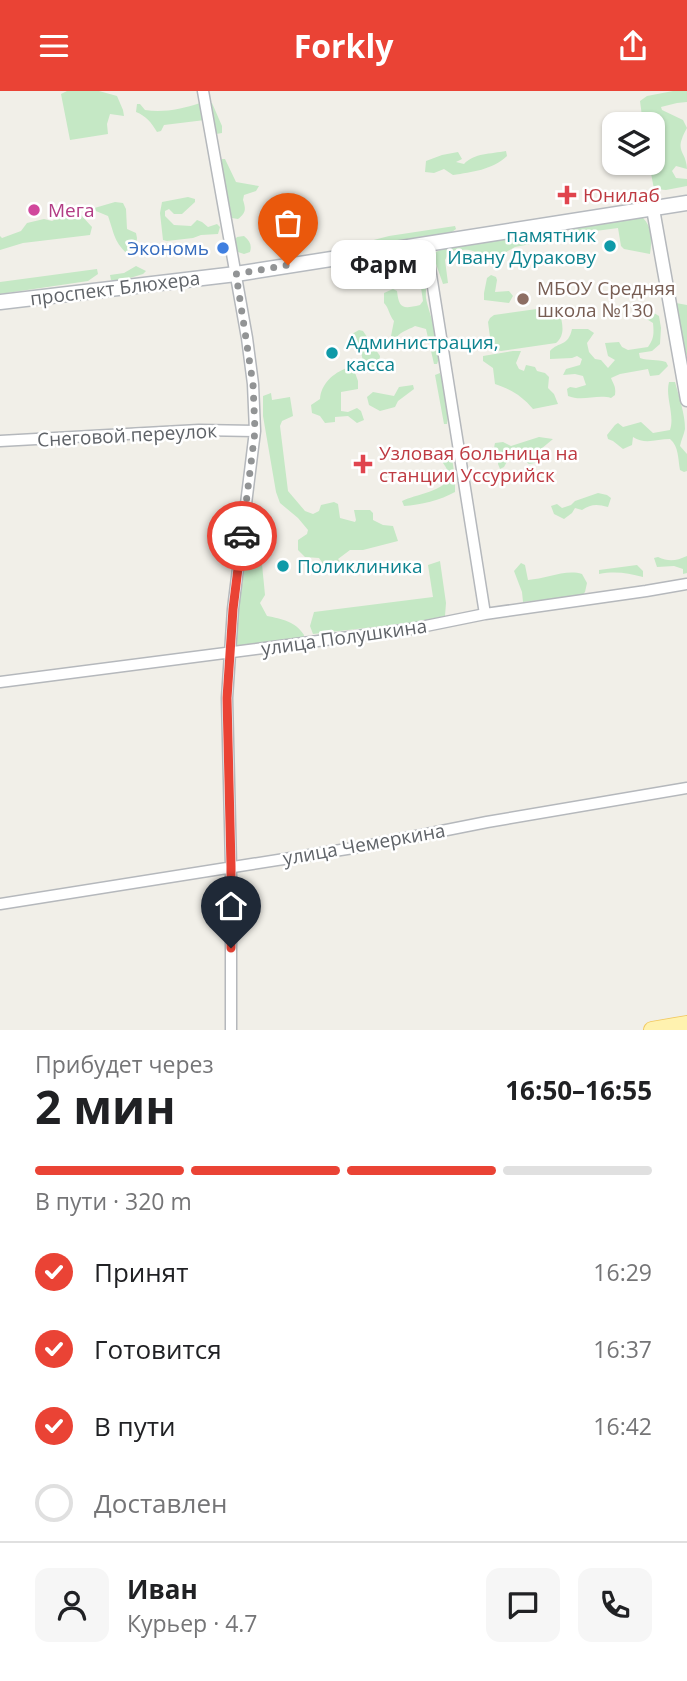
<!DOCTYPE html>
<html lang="ru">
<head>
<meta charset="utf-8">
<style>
  :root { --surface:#fff; --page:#f6f6f6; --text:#202124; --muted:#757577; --line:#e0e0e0; --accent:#ea4335 }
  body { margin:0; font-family:"Open Sans",sans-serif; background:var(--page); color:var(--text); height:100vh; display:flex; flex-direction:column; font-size:26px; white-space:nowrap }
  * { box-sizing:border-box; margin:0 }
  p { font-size:23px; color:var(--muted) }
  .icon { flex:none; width:38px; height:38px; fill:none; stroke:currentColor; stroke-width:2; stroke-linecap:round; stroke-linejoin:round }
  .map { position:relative; height:939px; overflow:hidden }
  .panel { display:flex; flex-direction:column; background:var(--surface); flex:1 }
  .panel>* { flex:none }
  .tools { position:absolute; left:602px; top:21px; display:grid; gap:14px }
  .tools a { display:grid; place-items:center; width:63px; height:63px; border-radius:14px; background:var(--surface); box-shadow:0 2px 5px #0004; font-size:35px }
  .pin { position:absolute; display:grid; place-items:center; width:60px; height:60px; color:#fff; margin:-72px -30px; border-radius:50% 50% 50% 0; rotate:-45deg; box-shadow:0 0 7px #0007 }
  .pin .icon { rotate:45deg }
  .courier { position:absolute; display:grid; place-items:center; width:70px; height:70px; margin:-35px; border:5px solid #ea4335; border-radius:50%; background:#fff; color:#222; box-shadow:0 2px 9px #0007 }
  .bubble { position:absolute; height:49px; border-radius:14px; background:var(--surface); box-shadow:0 2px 5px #0004; font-size:23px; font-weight:700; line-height:49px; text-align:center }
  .overview em { font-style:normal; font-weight:700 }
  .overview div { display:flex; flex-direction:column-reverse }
  .overview { display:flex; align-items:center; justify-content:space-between; height:119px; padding:0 35px }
  h1 { font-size:46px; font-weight:700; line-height:52px }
  .bar { display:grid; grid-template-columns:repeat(4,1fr); gap:10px 7px; align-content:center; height:84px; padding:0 35px }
  .bar i { height:9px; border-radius:5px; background:var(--line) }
  .bar .on { background:var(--accent) }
  .bar p { grid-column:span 4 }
  .line { display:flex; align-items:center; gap:18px; padding:0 35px; border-top:2px solid var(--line) }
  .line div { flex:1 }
  .round { display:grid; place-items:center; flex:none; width:74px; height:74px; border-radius:14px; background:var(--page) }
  ol { padding:0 35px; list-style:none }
  li { display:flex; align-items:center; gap:21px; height:77px }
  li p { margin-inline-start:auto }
  li .icon { padding:7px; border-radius:50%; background:var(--accent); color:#fff; stroke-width:4 }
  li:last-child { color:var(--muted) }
  li i { width:38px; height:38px; border:4px solid var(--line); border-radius:50% }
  header { display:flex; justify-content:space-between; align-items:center; height:91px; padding:0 35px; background:var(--accent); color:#fff; font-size:32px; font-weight:700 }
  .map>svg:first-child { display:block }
  .green { fill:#c5e8c5 }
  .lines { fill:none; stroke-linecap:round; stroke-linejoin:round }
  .minor-casing { stroke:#b5b8bc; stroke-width:13 }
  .tertiary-casing { stroke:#b5b8bc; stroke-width:15 }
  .secondary-casing { stroke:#b6babf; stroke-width:17 }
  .primary-casing { stroke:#f2c960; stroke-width:18 }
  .minor { stroke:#fff; stroke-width:10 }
  .tertiary { stroke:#fff; stroke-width:12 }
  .secondary { stroke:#fff; stroke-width:14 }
  .primary { stroke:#fff2af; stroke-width:16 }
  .done { stroke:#929495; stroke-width:7; stroke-dasharray:0 12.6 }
  .route { stroke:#ea4335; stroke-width:9 }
  .health-dot { fill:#e0444e; stroke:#fff; stroke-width:2.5 }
  .hotel-dot { fill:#d1479c; stroke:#fff; stroke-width:2.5 }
  .culture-dot { fill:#0f9aa8; stroke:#fff; stroke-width:2.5 }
  .shop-dot { fill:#3f7fe0; stroke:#fff; stroke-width:2.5 }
  .education-dot { fill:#8d6e63; stroke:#fff; stroke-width:2.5 }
  .labels { text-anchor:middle; stroke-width:5; stroke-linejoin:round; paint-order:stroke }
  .health-label { font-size:19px; fill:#be3a42; stroke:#fff; text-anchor:start }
  .hotel-label { font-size:19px; fill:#b23c85; stroke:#fff; text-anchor:start }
  .culture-label { font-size:19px; fill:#0d838f; stroke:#fff; text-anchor:start }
  .shop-label { font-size:19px; fill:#366cbe; stroke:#fff; text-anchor:end }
  .street-label { font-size:19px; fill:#5f6368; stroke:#fff }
  .education-label { font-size:19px; fill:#785e54; stroke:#fff; text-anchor:start }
</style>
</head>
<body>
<header><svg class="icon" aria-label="menu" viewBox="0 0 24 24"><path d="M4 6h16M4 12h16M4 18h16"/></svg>Forkly<svg class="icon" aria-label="share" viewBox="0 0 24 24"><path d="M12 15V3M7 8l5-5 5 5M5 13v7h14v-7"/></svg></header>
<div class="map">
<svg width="687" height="939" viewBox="0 0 687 939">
  <rect width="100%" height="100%" fill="#f1efe8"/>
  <path class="green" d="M67,0H99L117,5L123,19L124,25L110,23L107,33L108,43L70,49L61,3Z
    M673,0H687V11L677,12L661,16L662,19L683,29L687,37C673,62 686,58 687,78L676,75L672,80L676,87L687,88V95L666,99L654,98L649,72H653V33H643L640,10L647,5Z
    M200,12H212L222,35V42L216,43L205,29L164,34L161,40L157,41C151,31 146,25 136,21L137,13H140L145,19C163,22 182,18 200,12Z
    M506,60L507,65C492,79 472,81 453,84L444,78L434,82L425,81L426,70L442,64L458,61L462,68L456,71L464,73C474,62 491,63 506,60Z
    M222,68H225L236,91L259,95L256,100L244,104L243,109C246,118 246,122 238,128L232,127L229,120L221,70Z
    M188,106L195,108V111L182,123H174L169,118L165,120V125L174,134L191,135L197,129L202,131L208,136L217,133L220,136L218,143L201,144L193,147L167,150L163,149L160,122L162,111Z
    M115,111L123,112L126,118L127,138L136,142L137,147L135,166H131C114,152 115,145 108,125L91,118Z
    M70,121L81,124L92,136L90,144L23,152L0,159V145L2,147L21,140L27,132L44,128L52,130Z
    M641,125C653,136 652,148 650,163L624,158L621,155L618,137L573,143L570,139L573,135Z
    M455,135L456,138L448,144L369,155L366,151L389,145Z
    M548,140L550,146L546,150L515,156L501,164L482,166C472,156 463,159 450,160L445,169L448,192L443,193L435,170L434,162L442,158L468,152Z
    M244,145C250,150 252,154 250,161L244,163L235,160L233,151L237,146Z
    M414,162C418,164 424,167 426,173C429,181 425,197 426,207C429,224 444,257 437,273H434L426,238L415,235C408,239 401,240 396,247L391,245L394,230C389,224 389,217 384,212V202L393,198L397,200C399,218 403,218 420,214L423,210L417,170L413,166L368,173L366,170Z
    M136,175L146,180L143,183L117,191L111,189L110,184L124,182Z
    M97,178L98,183L88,190L0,203V191Z
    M491,184L496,186L497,189L495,201L509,200L513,205L509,212L484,209V202L487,187Z
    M676,212L687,214V266L678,232Z
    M551,216L560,221C562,233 566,243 556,252L501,260L496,259L491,254L488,231L490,227L494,224Z
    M647,222H654L659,225L661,237L660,253L652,260L639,262L640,267C649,270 656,268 666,271L668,275L659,284L650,285L648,278L620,283L611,287C614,295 616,295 615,304L611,307C597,303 582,311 568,305L567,298L570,296L576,297L586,294L583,285L575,283L563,284L566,278L580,274L582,268L577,265L572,267L550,268V260C559,250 568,256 572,238H588L594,242L587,252L589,261L595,268L601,269L608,277L615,269L608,265L605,252L619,251L622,256L628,259L648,256C654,248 654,242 653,232L645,227Z
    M359,239L363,240L380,265L379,273L373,276L364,274L360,257L354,251L352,243Z
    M513,260H521L516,272L519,278L524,280L526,274L535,276L537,280L545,282L549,286L548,297L554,303L558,313L533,318C522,305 512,299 495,293L493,277L483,270V265Z
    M347,277L354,279L358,290V298L341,301V320L348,321L357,317L361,320L364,329L357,332L348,325L335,326V331L325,332L320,325L312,322L311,314L320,308C321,293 333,282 347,277Z
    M440,282C445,298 450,317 447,333H444L435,284Z
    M669,291H675C679,306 685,323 685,338C684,344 681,349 680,355L687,363V380L684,381L680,379C678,369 679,355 670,348C657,348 645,354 633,346L632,354L623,358L613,350L608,348L607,344L615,334L618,332L623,336L641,331L653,342L670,339C675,324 665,306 669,291Z
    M413,294L414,298L398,310L395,316L380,320L369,314L367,306L373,301L394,305L399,296Z
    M271,302L272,309L290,306L293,325L282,330L280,335L288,400L305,420L313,423L319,420L321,414L334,411L338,413L340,427L355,431L356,429L354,419H370L373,422V429L383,434L393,435L398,450L363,459H350L338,468L344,475L342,481H329L319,467L305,466L298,459V449L307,443L308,439L298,427L280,412L276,401L263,325V305Z
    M539,346L553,348L535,363L538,367H551L552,369L529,373C520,367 524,361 510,365L504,376L500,378L498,373L499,367C495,363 493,359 495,352L503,351L511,355Z
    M450,365L452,367L455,388V401C441,409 420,414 404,415L402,410C416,402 464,399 443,372L444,367Z
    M598,402L607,404L611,407L608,416C597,413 591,413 582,419L575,417L572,422L564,428L554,423L551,415L557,413L562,417L571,414L575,410Z
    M251,412L257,413L259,418L258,432L265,504L260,512L267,525C282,528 295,530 304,544L301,559L293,561L284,560V551L251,556L237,555C236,527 242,500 245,472C248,452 249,432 251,412Z
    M687,465V482L683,483V478L674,475L657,476L654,467L658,466C669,471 676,470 687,465Z
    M440,470L446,512L445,525L418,531L313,543L310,535L314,521L433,506L428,474Z
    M521,472L525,474L528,489C546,488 565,478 582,483L587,492L585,501L581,506C561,509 542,508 523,511L522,501L514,480Z
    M637,474L643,480V486C628,482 615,480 599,483V479Z"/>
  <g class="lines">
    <g class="minor-casing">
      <path id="minor" d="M203,0L247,247L253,293L255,340L233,518L227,607L231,775V939
        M426,152L485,523
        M0,350L199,339L255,340
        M0,591L411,538L485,523L646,500L687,493
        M0,813L366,755L487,731L687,697"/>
    </g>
    <g class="tertiary-casing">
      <path id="tertiary" d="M653,118L687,309"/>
    </g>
    <g class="secondary-casing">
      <path id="secondary" d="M0,211L236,183L687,112"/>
    </g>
    <g class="primary-casing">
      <path id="primary" d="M652,939L687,933"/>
    </g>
    <use href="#minor" class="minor"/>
    <use href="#tertiary" class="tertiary"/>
    <use href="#secondary" class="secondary"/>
    <use href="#primary" class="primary"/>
  </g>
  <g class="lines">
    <path class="done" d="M242,445L255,340L253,293L236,183L288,174"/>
    <path class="route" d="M231,857V775L227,607L233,518L242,445"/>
  </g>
  <g class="health-dot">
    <path d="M563.5 93.5h7v7h7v7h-7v7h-7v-7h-7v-7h7z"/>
    <path d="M359.5 362.5h7v7h7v7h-7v7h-7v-7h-7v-7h7z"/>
  </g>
  <circle class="hotel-dot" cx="34" cy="119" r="7"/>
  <g class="culture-dot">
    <circle cx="610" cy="155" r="7"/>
    <circle cx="332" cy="262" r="7"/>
    <circle cx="283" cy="475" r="7"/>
  </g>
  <circle class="shop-dot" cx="223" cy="157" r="7"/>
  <circle class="education-dot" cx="523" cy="208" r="7"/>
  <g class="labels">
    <g class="health-label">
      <text x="583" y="111">Юнилаб</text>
      <text x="379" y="369">Узловая больница на<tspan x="379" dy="22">станции Уссурийск</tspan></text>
    </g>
    <g class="hotel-label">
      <text x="48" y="126">Мега</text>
    </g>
    <g class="culture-label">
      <text x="596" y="151" text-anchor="end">памятник<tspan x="596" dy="22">Ивану Дуракову</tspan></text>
      <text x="346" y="258">Администрация,<tspan x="346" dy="22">касса</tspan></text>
      <text x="297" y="482">Поликлиника</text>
    </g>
    <g class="shop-label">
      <text x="209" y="164">Экономь</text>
    </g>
    <g class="street-label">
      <text transform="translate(115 197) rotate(-7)" y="7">проспект Блюхера</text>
      <text transform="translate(127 344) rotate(-3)" y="7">Снеговой переулок</text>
      <text transform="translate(344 546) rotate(-8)" y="7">улица Полушкина</text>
      <text transform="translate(364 753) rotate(-10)" y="7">улица Чемеркина</text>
    </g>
    <g class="education-label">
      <text x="537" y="204">МБОУ Средняя<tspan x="537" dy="22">школа №130</tspan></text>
    </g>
  </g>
</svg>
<div class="tools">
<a><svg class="icon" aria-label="layers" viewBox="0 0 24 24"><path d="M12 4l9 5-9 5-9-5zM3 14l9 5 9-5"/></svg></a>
</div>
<div class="pin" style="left:288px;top:174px;background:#ea580c"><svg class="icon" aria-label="bag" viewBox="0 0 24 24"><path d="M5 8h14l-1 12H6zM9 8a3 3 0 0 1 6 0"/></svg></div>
<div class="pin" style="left:231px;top:857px;background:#1f2937"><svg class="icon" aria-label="home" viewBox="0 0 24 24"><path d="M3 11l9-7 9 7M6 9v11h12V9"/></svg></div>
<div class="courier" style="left:242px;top:445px"><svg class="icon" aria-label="car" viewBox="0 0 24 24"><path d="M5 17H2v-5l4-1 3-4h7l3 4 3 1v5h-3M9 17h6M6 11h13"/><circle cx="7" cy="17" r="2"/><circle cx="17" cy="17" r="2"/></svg></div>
<div class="bubble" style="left:331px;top:149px;width:105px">Фарм</div>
</div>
<section class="panel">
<div class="overview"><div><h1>2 мин</h1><p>Прибудет через</p></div><em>16:50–16:55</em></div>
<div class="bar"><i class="on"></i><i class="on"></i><i class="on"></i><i></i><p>В пути · 320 m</p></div>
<ol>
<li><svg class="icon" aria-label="check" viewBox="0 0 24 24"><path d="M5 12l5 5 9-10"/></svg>Принят<p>16:29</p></li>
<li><svg class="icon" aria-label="check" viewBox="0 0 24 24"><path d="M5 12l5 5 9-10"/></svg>Готовится<p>16:37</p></li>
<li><svg class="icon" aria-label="check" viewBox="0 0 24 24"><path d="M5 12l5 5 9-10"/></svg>В пути<p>16:42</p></li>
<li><i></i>Доставлен</li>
</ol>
<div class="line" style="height:126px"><a class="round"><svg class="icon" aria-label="person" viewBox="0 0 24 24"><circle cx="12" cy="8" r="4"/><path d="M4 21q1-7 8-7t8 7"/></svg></a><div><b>Иван</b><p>Курьер · 4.7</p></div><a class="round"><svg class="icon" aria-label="chat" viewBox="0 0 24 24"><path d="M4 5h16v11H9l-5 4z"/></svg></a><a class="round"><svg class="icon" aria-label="phone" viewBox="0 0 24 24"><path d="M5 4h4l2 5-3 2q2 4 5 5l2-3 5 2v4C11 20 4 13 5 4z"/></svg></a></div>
</section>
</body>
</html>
